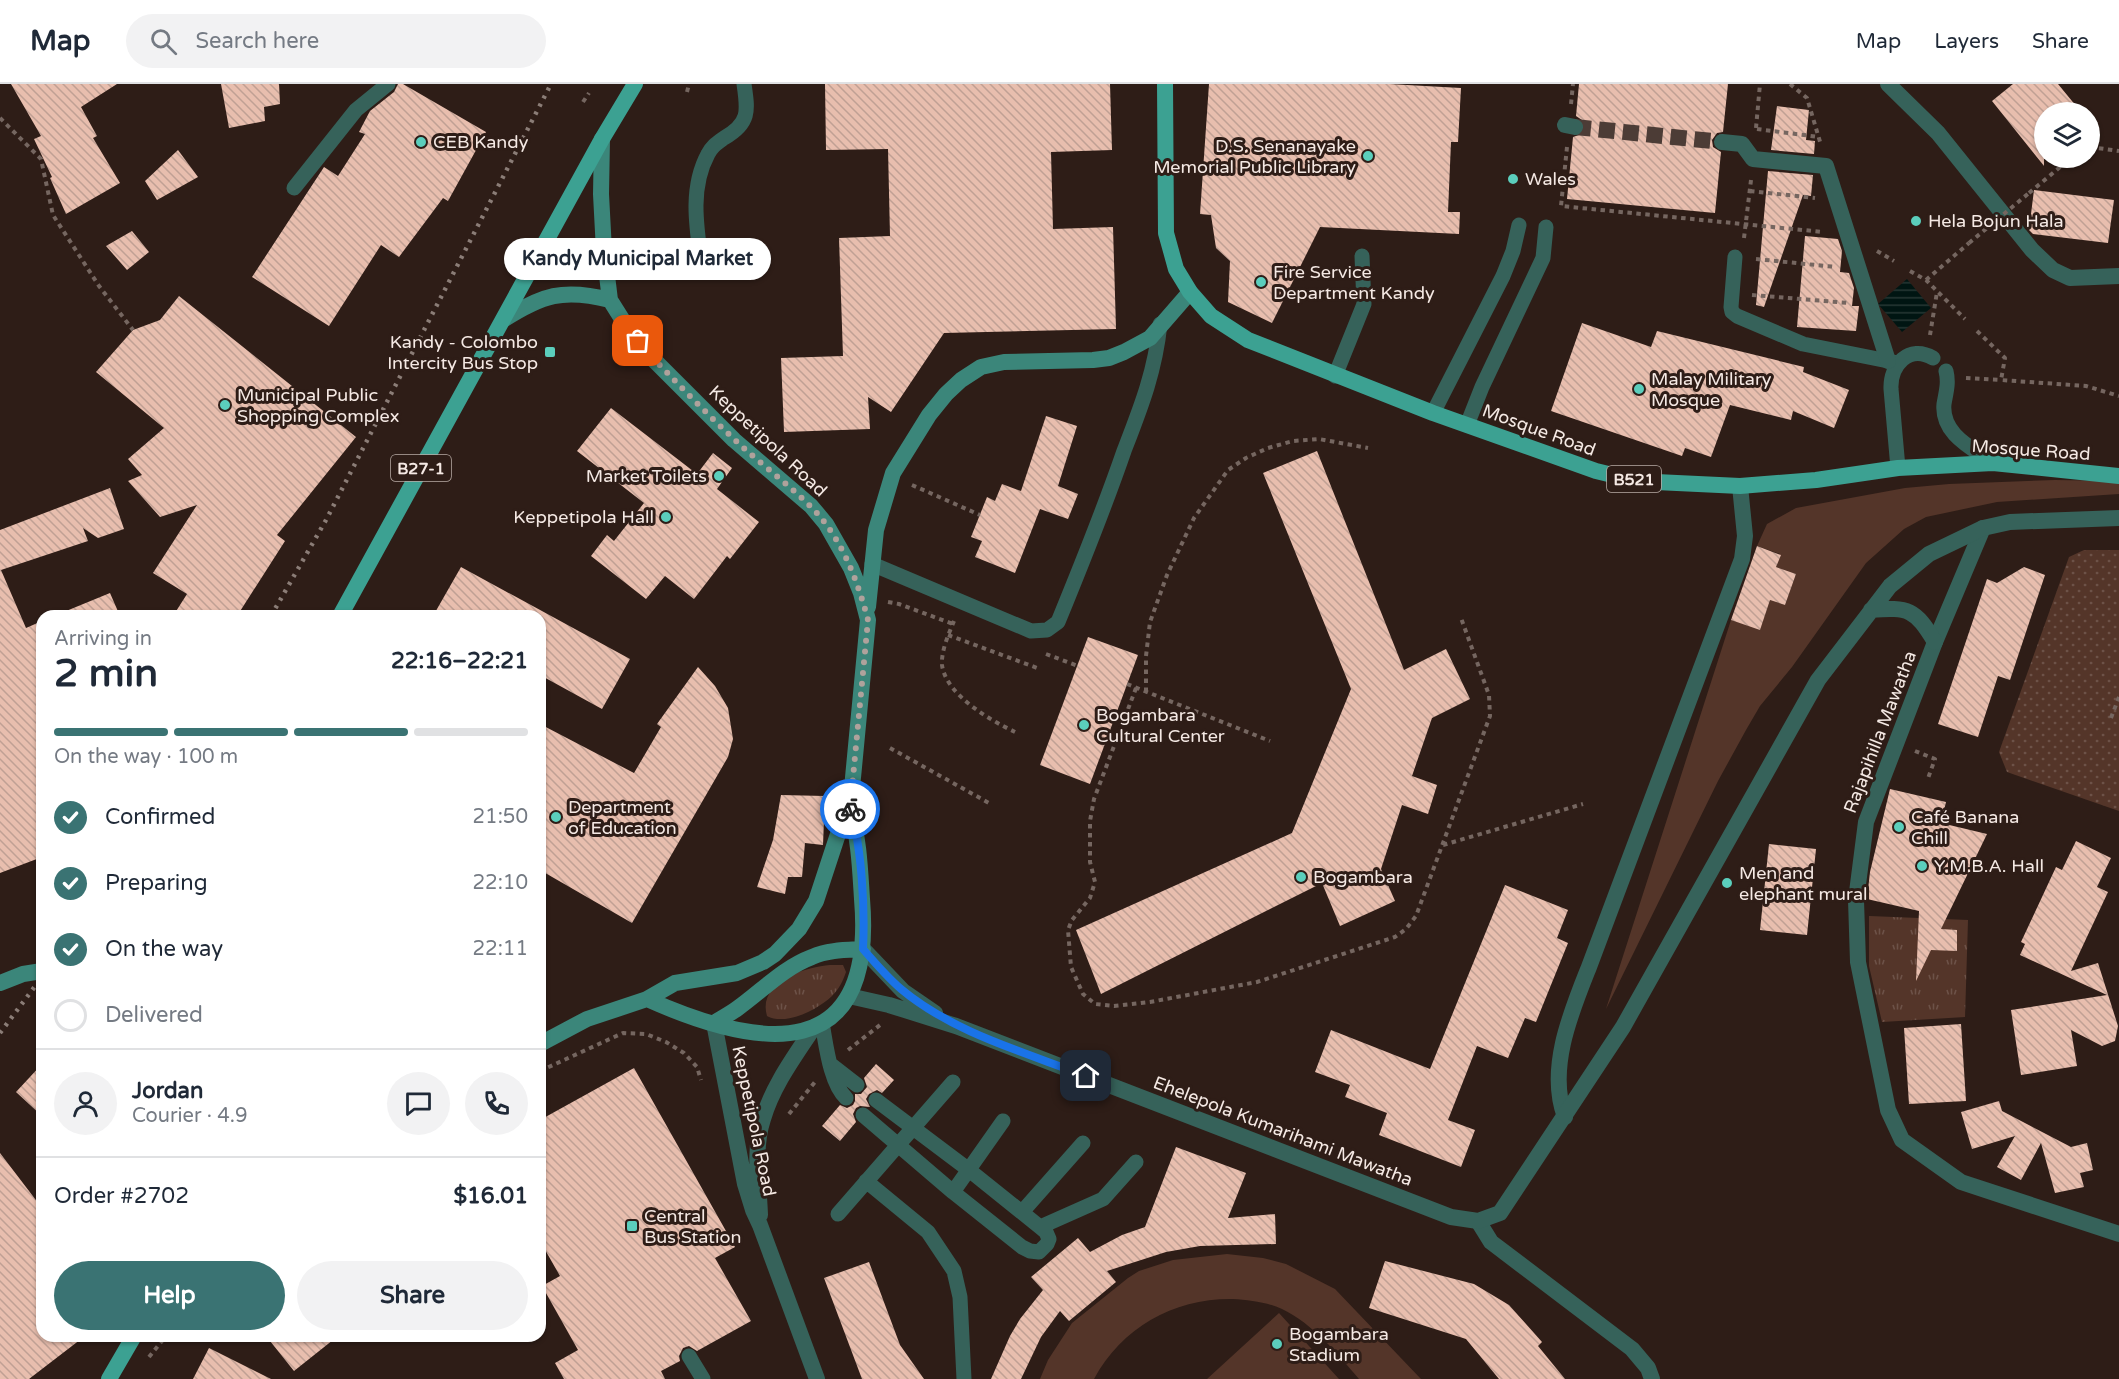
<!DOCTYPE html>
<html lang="en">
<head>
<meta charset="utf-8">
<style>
  :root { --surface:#fff; --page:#f2f2f3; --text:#1f2937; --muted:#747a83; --line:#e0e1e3; --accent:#3a7373 }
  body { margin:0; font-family:"Varela Round",sans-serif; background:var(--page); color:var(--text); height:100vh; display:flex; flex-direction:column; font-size:22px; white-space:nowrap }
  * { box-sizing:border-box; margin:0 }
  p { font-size:20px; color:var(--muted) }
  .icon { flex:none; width:33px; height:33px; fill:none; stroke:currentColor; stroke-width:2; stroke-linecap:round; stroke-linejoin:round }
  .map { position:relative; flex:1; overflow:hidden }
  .details { position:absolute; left:36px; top:526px; width:510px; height:732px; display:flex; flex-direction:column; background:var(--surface); border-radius:18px; box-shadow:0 2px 4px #0004 }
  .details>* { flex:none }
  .tools { position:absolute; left:2034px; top:18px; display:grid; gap:12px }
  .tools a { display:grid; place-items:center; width:66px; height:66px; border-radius:50%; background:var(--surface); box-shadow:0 2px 4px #0004; font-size:30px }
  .pin { position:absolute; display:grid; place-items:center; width:51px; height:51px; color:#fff; margin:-26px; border-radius:12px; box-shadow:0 3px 9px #0006 }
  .courier { position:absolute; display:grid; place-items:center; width:60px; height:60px; margin:-30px; border:4px solid #1a73e8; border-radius:50%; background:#fff; color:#222; box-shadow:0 2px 8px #0007 }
  .bubble { position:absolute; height:42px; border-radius:21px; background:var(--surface); box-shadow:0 2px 4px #0004; font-size:20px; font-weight:800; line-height:42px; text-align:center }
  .headline em { font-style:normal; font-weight:800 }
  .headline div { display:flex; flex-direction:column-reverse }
  .headline { display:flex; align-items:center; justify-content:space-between; height:102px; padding:0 18px }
  h1 { font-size:39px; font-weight:800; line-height:45px }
  .bar { display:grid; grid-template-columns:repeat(4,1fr); gap:9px 6px; align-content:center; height:72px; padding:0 18px }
  .bar i { height:8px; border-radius:4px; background:var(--line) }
  .bar .selected { background:var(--accent) }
  .bar p { grid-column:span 4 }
  .line { display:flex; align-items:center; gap:15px; padding:0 18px; border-top:2px solid var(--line) }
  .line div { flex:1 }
  .round { display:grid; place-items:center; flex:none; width:63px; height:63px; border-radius:32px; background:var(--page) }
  ol { padding:0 18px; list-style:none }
  li { display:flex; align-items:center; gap:18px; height:66px }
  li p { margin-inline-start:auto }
  li .icon { padding:6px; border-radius:50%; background:var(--accent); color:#fff; stroke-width:4 }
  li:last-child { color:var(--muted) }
  li i { width:33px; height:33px; border:3px solid var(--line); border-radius:50% }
  .button { display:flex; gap:12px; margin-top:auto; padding:12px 18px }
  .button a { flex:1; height:69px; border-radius:36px; background:var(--accent); color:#fff; font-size:24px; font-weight:800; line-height:69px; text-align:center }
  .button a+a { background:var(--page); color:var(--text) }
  header { display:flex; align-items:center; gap:36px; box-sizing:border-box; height:84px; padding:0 30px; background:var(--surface); border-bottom:2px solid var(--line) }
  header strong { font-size:28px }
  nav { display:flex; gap:33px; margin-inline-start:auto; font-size:21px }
  .search { width:420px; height:54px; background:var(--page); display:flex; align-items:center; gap:15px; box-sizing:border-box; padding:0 21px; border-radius:33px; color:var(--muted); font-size:22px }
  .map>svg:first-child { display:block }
  .grass { fill:url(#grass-tufts) }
  .park { fill:url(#park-dots) }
  .garden { fill:#543529 }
  .water { fill:url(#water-rules) }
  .building { fill:url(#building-back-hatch) }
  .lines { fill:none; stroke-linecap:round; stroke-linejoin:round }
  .pedestrian-tunnel { stroke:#4c3c36; stroke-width:16; stroke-dasharray:16 8; stroke-linecap:butt }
  .path { stroke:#756660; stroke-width:4; stroke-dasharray:4.5 4.5; stroke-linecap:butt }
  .service { stroke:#36625a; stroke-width:15 }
  .pedestrian { stroke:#36625a; stroke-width:16 }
  .minor { stroke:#36625a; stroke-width:16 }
  .tertiary { stroke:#36625a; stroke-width:16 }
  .secondary { stroke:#3b867a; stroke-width:16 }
  .primary { stroke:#3ca192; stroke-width:16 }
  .rail { stroke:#8b7d77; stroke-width:4.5; stroke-dasharray:3 6; stroke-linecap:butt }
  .path-bridge { stroke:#756660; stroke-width:4; stroke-dasharray:4.5 4.5; stroke-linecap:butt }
  .done { stroke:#afa29c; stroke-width:6; stroke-dasharray:0 10.8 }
  .route { stroke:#1a73e8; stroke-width:8 }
  .poi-dot { fill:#5bcebc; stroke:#2e1d17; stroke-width:2 }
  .labels { text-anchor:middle; stroke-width:6; stroke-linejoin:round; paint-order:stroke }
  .shield { fill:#2e1d17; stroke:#b9aca6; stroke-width:1.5 }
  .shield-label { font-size:16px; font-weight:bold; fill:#f5e9e4 }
  .poi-label { font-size:18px; fill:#f5e9e4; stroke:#2e1d17; text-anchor:start }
  .street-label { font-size:18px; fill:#f5e9e4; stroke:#2e1d17 }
</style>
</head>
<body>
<header>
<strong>Map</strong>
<div class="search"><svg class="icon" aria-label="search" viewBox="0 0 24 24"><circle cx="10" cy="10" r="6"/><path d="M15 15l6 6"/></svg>Search here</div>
<nav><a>Map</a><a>Layers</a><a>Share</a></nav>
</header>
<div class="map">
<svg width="2119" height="1295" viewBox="0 0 2119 1295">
  <defs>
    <pattern id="grass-tufts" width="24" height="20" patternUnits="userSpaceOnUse" patternTransform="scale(1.5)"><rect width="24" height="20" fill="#543529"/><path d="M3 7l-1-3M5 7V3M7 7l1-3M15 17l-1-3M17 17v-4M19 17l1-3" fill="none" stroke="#6d5248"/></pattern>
    <pattern id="park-dots" width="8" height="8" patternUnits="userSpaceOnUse" patternTransform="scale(1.5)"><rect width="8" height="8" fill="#543529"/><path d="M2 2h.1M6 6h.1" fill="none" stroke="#6d5248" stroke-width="1.8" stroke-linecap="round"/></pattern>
    <pattern id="water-rules" width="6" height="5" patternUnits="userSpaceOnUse" patternTransform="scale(1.5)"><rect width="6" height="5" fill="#001512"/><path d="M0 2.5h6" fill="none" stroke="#263734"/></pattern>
    <pattern id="building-back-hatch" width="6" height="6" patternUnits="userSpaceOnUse" patternTransform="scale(1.5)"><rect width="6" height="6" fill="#e8beae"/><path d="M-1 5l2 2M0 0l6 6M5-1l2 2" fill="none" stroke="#c0a094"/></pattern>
  </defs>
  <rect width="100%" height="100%" fill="#2e1d17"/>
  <path class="grass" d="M1869,832L1968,836L1965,933L1882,938L1869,882Z
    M830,881H843L846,888C843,897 839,905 832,912C817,926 786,942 767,932C757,898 805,883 830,881Z"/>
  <path class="park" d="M2084,466H2119V727L2007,688L1999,668L2069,473Z"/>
  <path class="garden" d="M2055,396L2119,397V410L1997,418L1926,433L1904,445L1866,479L1792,583L1760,622L1746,646L1718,697L1606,925L1731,536L1760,545L1770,516L1785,521L1796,490L1776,483L1780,470L1757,462L1767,440L1796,424L1905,404L1949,400Z
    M1227,1170L1263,1174L1286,1180L1335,1205L1421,1295H1359C1337,1269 1313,1240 1282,1225C1267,1218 1249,1216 1233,1215C1175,1214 1122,1243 1094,1295H1040L1048,1276L1072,1239L1128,1194L1139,1187L1173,1176Z
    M1279,1229L1339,1295H1207Z"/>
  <path class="water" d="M1907,195L1931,224L1902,248L1878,220Z"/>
  <path class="building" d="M11,0H117L81,23L97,52L93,54L120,99L66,130L50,94L52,93L34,55L41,52Z
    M221,0H279L280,20L264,23L265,37L229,44Z
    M398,0H403L486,48L448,117L443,114L399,173L381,161L329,242L252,193L324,83L338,92L365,50L359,48L370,27L394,8Z
    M825,0H1110L1112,66L1051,68L1053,145L1113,143L1116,245L944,249L891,328L868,313L870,345L784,348L781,274L843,272L839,154L890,152L888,65L826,66Z
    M1209,0H1389L1461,4L1458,58H1451L1448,128H1460L1459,150L1320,143L1272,239L1228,218L1230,177L1216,164L1211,131L1200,130Z
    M1579,0H1728L1723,48L1717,49L1712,56L1713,63L1721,68L1715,129L1567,115L1573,53L1582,50L1585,44L1582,36L1576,32Z
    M2013,0H2058L2081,28H2044V82L1992,17Z
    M1777,22L1809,26L1806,56L1815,57L1814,70L1771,66Z
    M178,66L198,93L157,116L145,97Z
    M1768,87L1813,91L1811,112L1803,111L1764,223L1756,221Z
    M2034,106L2114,116L2108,159L2033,150L2029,146Z
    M132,147L149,168L127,186L106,162Z
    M1805,152L1838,155L1842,167L1840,188L1849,189L1854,204L1852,222H1859L1856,247L1797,243Z
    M179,212L356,353L277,451L285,457L237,532H173L187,510L153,489L197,421L160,433L128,397L142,391L128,375L164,344L96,288L133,246L160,236Z
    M1582,239L1651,263L1657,247L1804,283L1803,288L1849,306L1834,344L1793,327L1791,336L1730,321L1711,373L1685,364L1682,372L1551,327Z
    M611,324L697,390L713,369L732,384L717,405L759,438L730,475L727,472L694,515L665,492L646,515L591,472L607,451L614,457L644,419L577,367Z
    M1046,332L1077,342L1058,402L1078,410L1068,435L1040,425L1015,489L975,473L982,457L971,453L987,413L995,417L1002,400L1021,407Z
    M1317,367L1404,586L1446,565L1470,615L1432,634L1412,692L1437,701L1428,730L1402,721L1381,785L1395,817L1340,842L1322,799L1101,910L1076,846L1292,749L1351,605L1263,389Z
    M110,404L124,445L98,454L83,444L88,457L1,486L26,544L42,537V773L0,789V446Z
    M1757,462L1781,471L1776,483L1796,490L1785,521L1770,516L1760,546L1731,536Z
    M461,483L630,575L602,625L540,591V532H433Z
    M2024,483L2045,491L2010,596L1998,592L1978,653L1938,640L1987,495L1997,499Z
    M110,509L120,532H54Z
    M1088,553L1138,571L1090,700L1040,681Z
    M698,583L715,602L728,624L733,655L728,673L632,839L540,786V640L634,689L661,643L657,640Z
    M1890,705L1946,718L1941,739L1987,750L1941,845L1957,846V867L1931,866L1916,897L1919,827L1867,815L1870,788Z
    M781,711L825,712L823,761L805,759L802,793H788L785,810L757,803L773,756Z
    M2076,757L2111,774L2097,803L2108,808L2071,887L2098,879L2118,942L2115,957L2102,962L2071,946L2077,982L2021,991L2011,926L2107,911L2020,871L2025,860L2021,858L2056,783L2062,786Z
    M1769,760L1816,765L1807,851L1760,846Z
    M1505,801L1568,826L1557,854L1568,859L1536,938L1525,934L1508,974L1477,962L1448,1036L1475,1046L1461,1083L1379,1051L1387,1029L1345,1013L1350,1001L1315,988L1331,946L1430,985Z
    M1961,940L1966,1017L1909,1020L1904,944Z
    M42,980V1032L16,1008Z
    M876,980L894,996L882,1009L877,1006L869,1010L866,1015L870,1023L860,1022L856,1024L853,1030L856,1038L840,1057L822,1042L840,1021L847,1024L853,1021L855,1017V1010H861L867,1003L864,994Z
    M634,984L735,1163L715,1174L751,1237L697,1267L689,1262L683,1264L679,1272L680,1277L661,1287L665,1295H564L555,1279L578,1266L542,1202L560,1192L540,1157V1036Z
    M1999,1017L2002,1027L2071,1063L2087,1059L2093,1086L2080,1089L2084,1103L2055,1109L2041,1059L2021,1096L1997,1083L2015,1052L1972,1065L1961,1028Z
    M1176,1063L1246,1089L1228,1134L1275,1130L1276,1160L1200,1162L1166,1168L1107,1187L1116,1198L1069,1237L1060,1227L1041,1253L1021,1295H991L1010,1252L1020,1235L1043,1206L1031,1193L1078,1154L1090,1168L1122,1151L1145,1143Z
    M0,1069L42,1124V1252H85L29,1295H0Z
    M1385,1177L1474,1200L1509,1221L1542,1258L1538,1262L1565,1295H1499L1466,1255L1369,1224Z
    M869,1178L900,1261L924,1295H862L824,1194Z
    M266,1252H338L294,1287Z
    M209,1264L271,1295H193Z"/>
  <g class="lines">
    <path class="pedestrian-tunnel" d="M1575,43L1722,58"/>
    <path class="path" d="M1790,0L1807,14L1821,61
      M687,8L689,0
      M583,18L589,9
      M1571,20L1573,0
      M0,34L41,75L53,131L99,202L133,246
      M1756,44L1760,0
      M1757,45L1819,53
      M1567,63L1561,122L1823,148
      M2090,63L2119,67
      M1750,107L1815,114
      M2029,109L2071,74
      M1744,154L1751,96
      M1877,167L1894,177
      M1756,175L1836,183
      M1910,187L1926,196L1965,235
      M1926,196L1969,159
      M1752,211L1849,219
      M1977,247L2005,274L2001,296L2086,302L2119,312
      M1930,251L1937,208
      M1966,294L2001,296
      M912,401L980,431
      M888,518L899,520L953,540
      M954,537C949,549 941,567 942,581C946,611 990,636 1015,648
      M948,551L1040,585
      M1046,570L1078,582
      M1127,600L1270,657
      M1136,604L1094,715L1090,737V778L1095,798L1090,814L1072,836L1068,846L1071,883L1083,910L1095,920L1114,922L1150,918L1257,898L1395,853L1406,845L1416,832L1490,632L1489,611L1461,534
      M1146,608V572L1150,538L1167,491L1194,434L1228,386L1246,374L1268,364L1293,357L1319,355L1368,364
      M2111,634L2119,613
      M890,664L989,719
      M1915,667L1935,675L1927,697
      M1443,761L1583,720
      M848,966L880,941
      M540,987L623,949L646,950L666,958L684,969L697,983L701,996
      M789,1030L815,998
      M149,1273L166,1252"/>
    <path class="service" d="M294,104L356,26L388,0
      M1735,173L1731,223L1732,228L1737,232L1803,260L1898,279
      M702,183C697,146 689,105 708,70C712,62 717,59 724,54C750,39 748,27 744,0
      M1946,287C1949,299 1946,308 1944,320C1941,350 1972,364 1993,379
      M1335,292L1364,220L1362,172
      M1433,329L1503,192L1513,167L1519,141
      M1467,341L1482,303L1543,174L1546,143
      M1898,384L1891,305C1890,281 1909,260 1933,274
      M872,480L1031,547L1047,546L1058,538C1081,482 1104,425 1124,367C1141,323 1155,288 1160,240
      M822,939C826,960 830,999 846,1014
      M830,980L857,1001
      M863,1031L953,1108L1022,1163L1030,1167L1039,1168L1047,1160L1049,1155L1046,1148L1040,1143L969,1086L876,1016
      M866,1097L928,1148L954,1187L960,1213L964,1295
      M953,1108L1003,1037
      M1022,1128L1083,1059
      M838,1130L953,998
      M1040,1143L1103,1115L1136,1078
      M689,1272L703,1295"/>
    <path class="pedestrian" d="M1565,41L1575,43
      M1722,58L1742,60L1753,75L1826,82L1888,277"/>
    <path class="minor" d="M1983,444L1935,558L1866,738L1856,816L1858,878L1888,1026L1902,1056L1961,1098L2119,1150
      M1565,1033C1547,985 1571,928 1589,883L1742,475L1745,452L1740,402
      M1478,1137L1491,1158L1632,1265L1648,1284L1652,1295"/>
    <path class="tertiary" d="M1888,0L1938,49L2032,166L2053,186L2070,194L2119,192
      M1871,526C1909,523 1915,525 1935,558
      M863,865L903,907L935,929
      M849,912L889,921L956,942L1451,1133L1478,1137L1500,1129L1623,943L1818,596L1890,502L1929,470L1983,444L2010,438L2119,434
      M714,939L745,1100L753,1126L760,1141L817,1295
      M760,1131C759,1101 753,1065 763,1035C773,1001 795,972 814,943"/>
    <path class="secondary" d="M503,236C542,211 563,204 610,216
      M868,523L876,446L893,389L929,331L946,310L961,296L981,283L1004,278L1093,276L1109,274L1124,268L1150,254L1190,208
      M0,899L23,890L42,887
      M647,915C761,966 876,982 862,815C860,784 859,754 850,725
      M714,939C722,934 730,930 738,924C763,906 783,884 812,873C828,866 846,866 863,865
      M540,960L587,935L647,915L675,899L737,889L763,878L775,870L799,845L816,817L840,744L850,725L868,536L861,509L851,484L826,440L811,422L734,356L649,271L627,243L610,216L604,167L601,110L602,55"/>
    <path class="primary" d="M1165,0L1166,149L1176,185L1190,208L1211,232L1248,256L1433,329L1596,387L1629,395L1656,398L1740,402L1816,396L1898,384L1993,379L2119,392
      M340,532L602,55L635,0
      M109,1295L134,1252"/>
    <path class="rail" d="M271,532L326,436L551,0
      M0,949L42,893"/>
    <path class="path-bridge" d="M1969,159L2029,109"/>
  </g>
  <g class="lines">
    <path class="done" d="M638,257L649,270C677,299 705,328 734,355C758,378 786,398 810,422C841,452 857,495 868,536L850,725"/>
    <path class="route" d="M850,725C862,763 865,825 863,865C875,879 887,893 901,905C952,948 1024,968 1086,992"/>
  </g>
  <g class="poi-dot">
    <circle cx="421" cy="58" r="6"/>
    <circle cx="1368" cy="72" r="6"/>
    <circle cx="1513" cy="95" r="6"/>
    <circle cx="1916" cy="137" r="6"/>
    <circle cx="1261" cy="198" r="6"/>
    <rect x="544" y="262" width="12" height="12" rx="3"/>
    <circle cx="1639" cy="305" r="6"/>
    <circle cx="225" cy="321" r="6"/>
    <circle cx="719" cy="392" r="6"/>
    <circle cx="666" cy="433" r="6"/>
    <circle cx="1084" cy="641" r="6"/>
    <circle cx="556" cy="733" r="6"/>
    <circle cx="1899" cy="743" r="6"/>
    <circle cx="1922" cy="782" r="6"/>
    <circle cx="1301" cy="793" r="6"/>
    <circle cx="1727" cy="799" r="6"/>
    <rect x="626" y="1136" width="12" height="12" rx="3"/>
    <circle cx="1277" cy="1260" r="6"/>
  </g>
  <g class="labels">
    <g class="shield">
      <rect x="391" y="371" width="60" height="26" rx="4.5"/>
      <rect x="1607" y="382" width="54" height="26" rx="4.5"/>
    </g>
    <g class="shield-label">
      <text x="421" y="390">B27-1</text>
      <text x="1634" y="401">B521</text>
    </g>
    <g class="poi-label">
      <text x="433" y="64">CEB Kandy</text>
      <text x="1356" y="68" text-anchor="end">D.S. Senanayake<tspan x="1356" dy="21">Memorial Public Library</tspan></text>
      <text x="1525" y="101">Wales</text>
      <text x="1928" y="143">Hela Bojun Hala</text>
      <text x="1273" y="194">Fire Service<tspan x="1273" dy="21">Department Kandy</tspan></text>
      <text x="538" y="264" text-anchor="end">Kandy - Colombo<tspan x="538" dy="21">Intercity Bus Stop</tspan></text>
      <text x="1651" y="301">Malay Military<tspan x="1651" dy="21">Mosque</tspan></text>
      <text x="237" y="317">Municipal Public<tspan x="237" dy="21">Shopping Complex</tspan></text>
      <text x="707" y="398" text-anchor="end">Market Toilets</text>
      <text x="654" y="439" text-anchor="end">Keppetipola Hall</text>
      <text x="1096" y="637">Bogambara<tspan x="1096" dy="21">Cultural Center</tspan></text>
      <text x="568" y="729">Department<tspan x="568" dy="21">of Education</tspan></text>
      <text x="1911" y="739">Café Banana<tspan x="1911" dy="21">Chill</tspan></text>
      <text x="1934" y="788">Y.M.B.A. Hall</text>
      <text x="1739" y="795">Men and<tspan x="1739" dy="21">elephant mural</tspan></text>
      <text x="1313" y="799">Bogambara</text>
      <text x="644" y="1138">Central<tspan x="644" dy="21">Bus Station</tspan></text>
      <text x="1289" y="1256">Bogambara<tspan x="1289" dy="21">Stadium</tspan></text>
    </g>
    <g class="street-label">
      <text transform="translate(1539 346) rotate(20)" y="6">Mosque Road</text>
      <text transform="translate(768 357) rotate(43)" y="6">Keppetipola Road</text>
      <text transform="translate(2031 366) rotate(4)" y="6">Mosque Road</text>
      <text transform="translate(1880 648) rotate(-69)" y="6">Rajapihilla Mawatha</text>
      <text transform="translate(754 1037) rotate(78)" y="6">Keppetipola Road</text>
      <text transform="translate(1283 1047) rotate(21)" y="6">Ehelepola Kumarihami Mawatha</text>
    </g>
  </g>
</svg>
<div class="tools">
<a><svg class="icon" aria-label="layers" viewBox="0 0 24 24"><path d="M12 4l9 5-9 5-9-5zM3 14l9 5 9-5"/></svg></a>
</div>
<div class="pin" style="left:638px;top:257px;background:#ea580c"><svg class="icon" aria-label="bag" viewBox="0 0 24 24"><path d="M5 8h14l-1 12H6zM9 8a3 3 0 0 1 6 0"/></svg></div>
<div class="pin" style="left:1086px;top:992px;background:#1f2937"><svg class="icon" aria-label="home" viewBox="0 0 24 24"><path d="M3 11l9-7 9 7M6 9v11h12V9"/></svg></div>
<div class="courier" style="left:850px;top:725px"><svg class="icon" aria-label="bike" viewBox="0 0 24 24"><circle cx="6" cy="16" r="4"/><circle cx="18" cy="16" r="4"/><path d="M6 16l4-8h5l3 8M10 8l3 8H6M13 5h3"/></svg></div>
<div class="bubble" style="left:504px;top:154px;width:267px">Kandy Municipal Market</div>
<section class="details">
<div class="headline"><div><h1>2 min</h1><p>Arriving in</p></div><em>22:16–22:21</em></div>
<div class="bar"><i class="selected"></i><i class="selected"></i><i class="selected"></i><i></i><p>On the way · 100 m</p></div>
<ol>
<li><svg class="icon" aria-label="check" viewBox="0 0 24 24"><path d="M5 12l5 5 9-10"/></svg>Confirmed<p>21:50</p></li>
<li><svg class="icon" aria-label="check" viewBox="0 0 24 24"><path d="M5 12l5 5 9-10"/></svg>Preparing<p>22:10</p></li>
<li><svg class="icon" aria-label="check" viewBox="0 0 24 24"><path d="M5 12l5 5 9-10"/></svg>On the way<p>22:11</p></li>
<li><i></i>Delivered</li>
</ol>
<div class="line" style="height:108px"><a class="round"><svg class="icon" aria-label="person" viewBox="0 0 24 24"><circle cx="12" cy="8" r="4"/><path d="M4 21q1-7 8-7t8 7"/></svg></a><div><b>Jordan</b><p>Courier · 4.9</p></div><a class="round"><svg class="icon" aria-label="chat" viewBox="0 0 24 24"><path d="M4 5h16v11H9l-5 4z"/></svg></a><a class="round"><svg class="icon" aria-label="phone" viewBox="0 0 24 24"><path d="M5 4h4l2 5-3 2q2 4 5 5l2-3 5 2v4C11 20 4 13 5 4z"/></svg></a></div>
<div class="line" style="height:78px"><div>Order #2702</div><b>$16.01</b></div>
<div class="button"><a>Help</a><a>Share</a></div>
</section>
</div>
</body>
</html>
